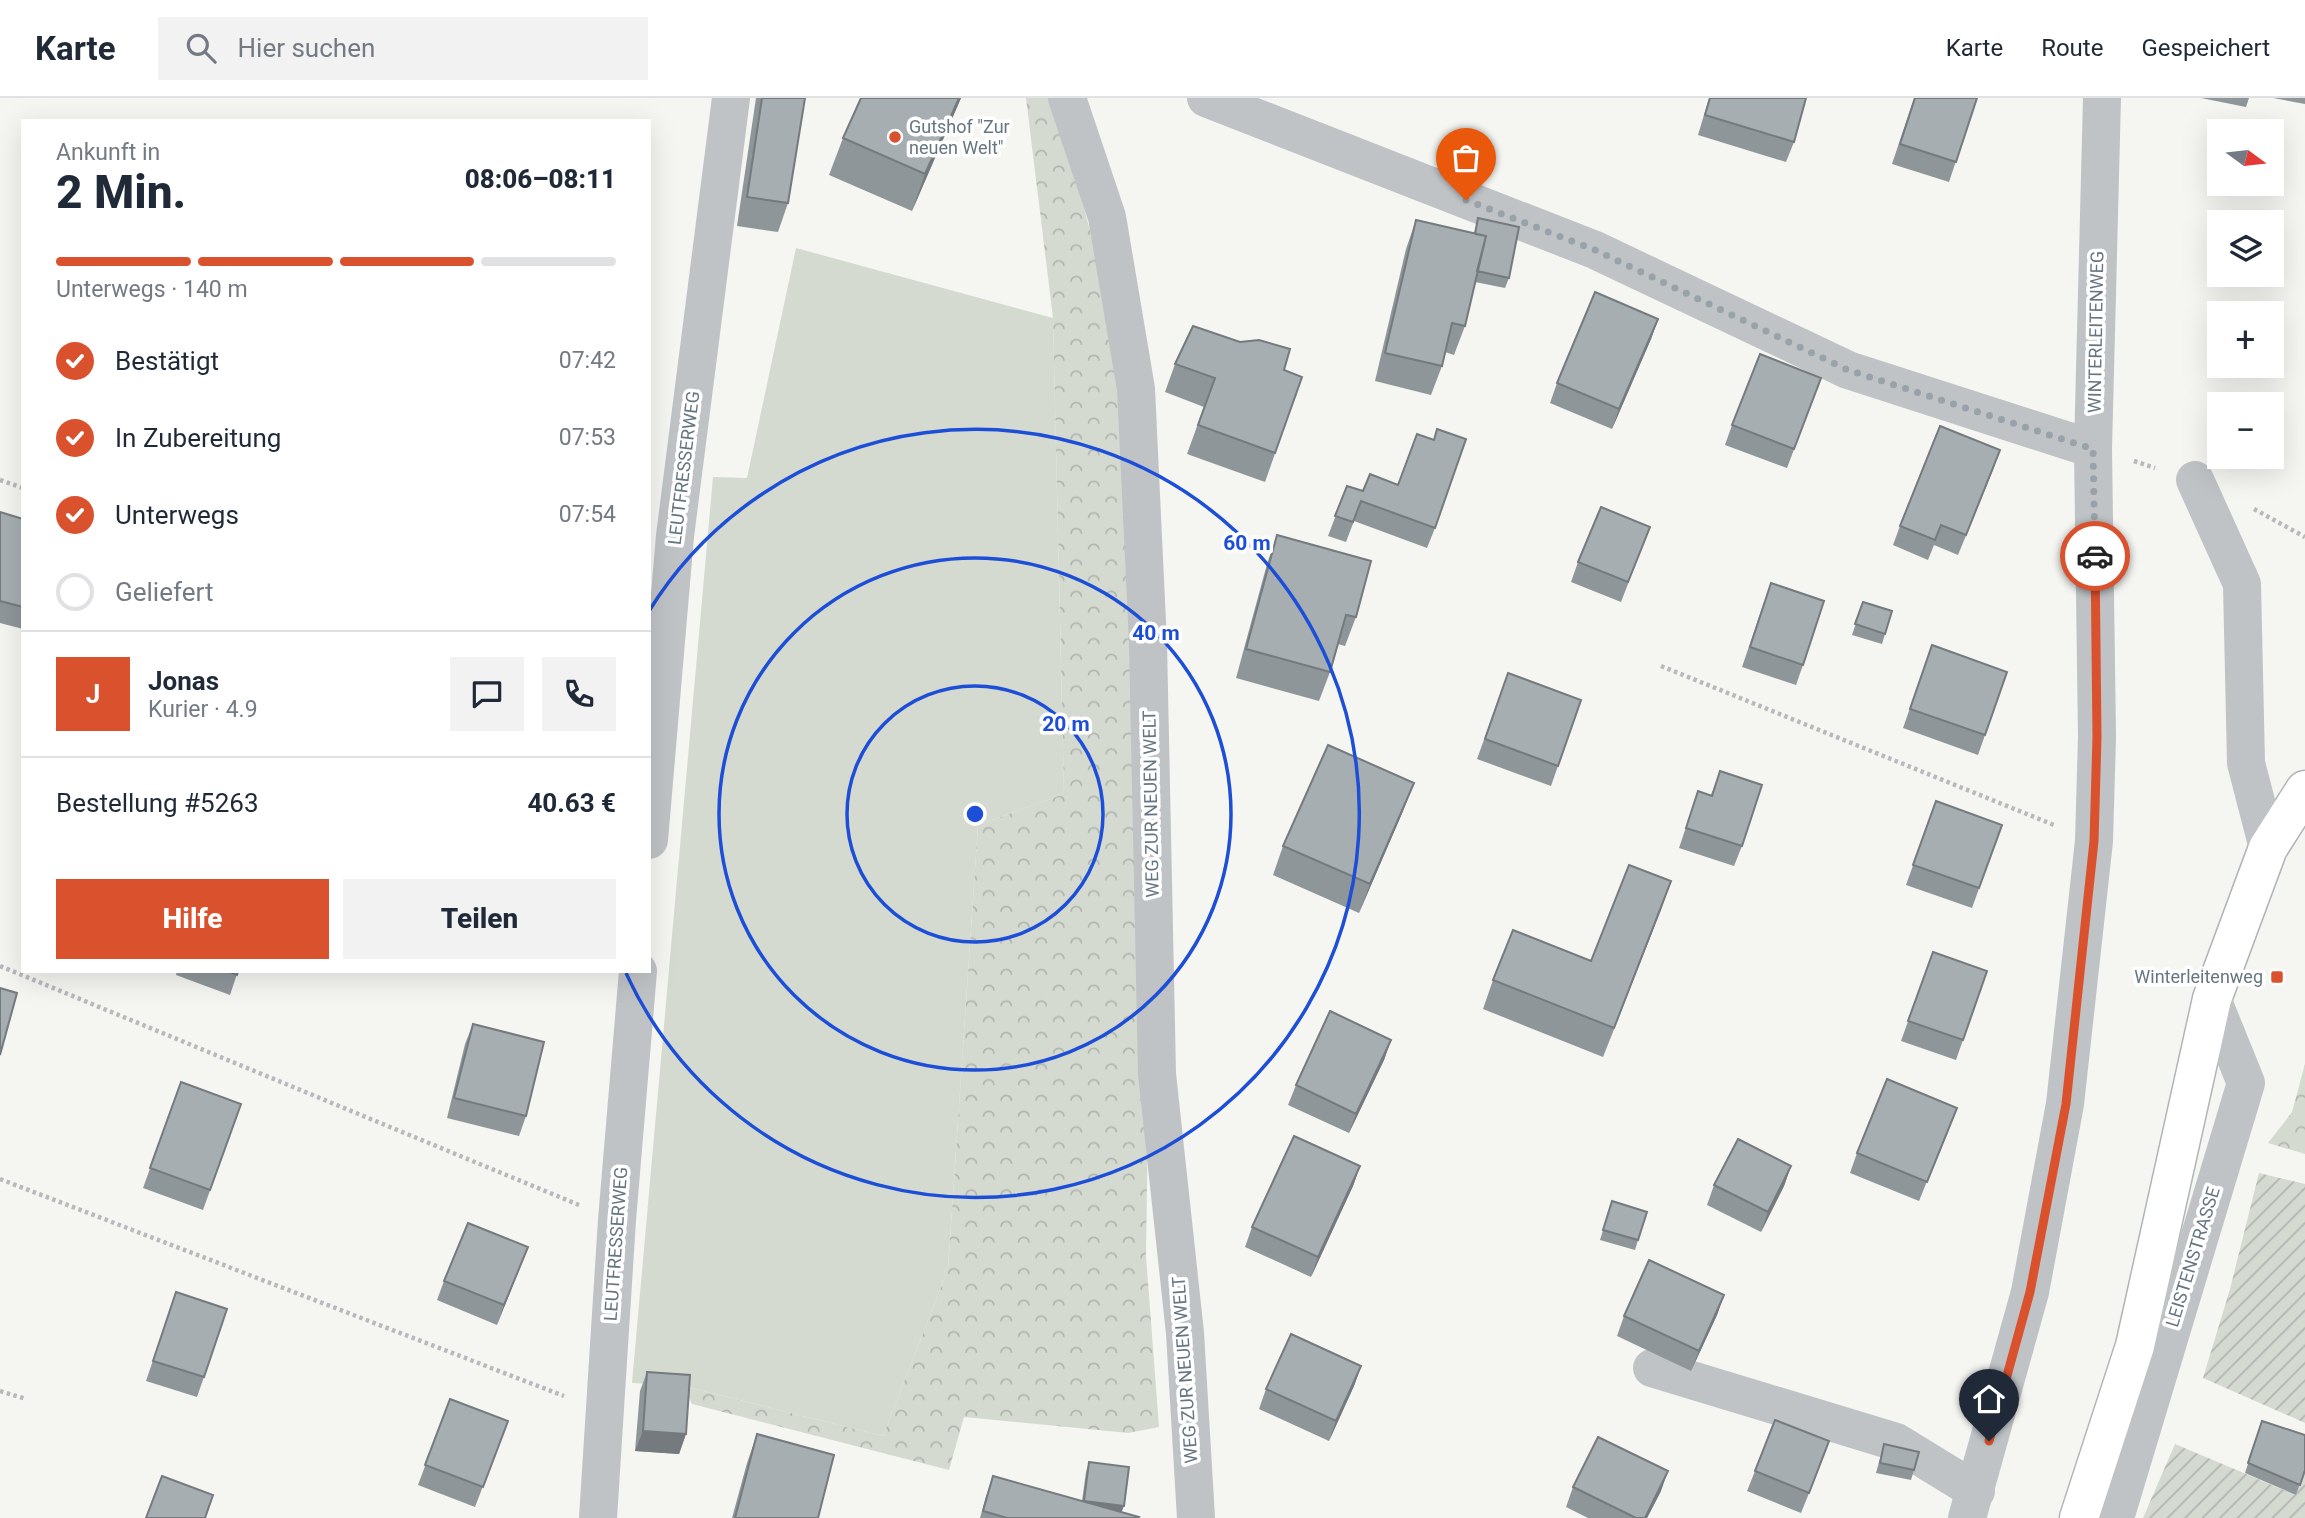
<!DOCTYPE html>
<html lang="de">
<head>
<meta charset="utf-8">
<style>
  :root { --surface:#fff; --page:#f2f2f3; --text:#1f2937; --muted:#747a83; --line:#e0e1e3; --accent:#da512d }
  body { margin:0; font-family:Roboto,sans-serif; background:var(--page); color:var(--text); height:100vh; display:flex; flex-direction:column; font-size:26px; white-space:nowrap }
  * { box-sizing:border-box; margin:0 }
  p { font-size:23px; color:var(--muted) }
  .icon { flex:none; width:38px; height:38px; fill:none; stroke:currentColor; stroke-width:2; stroke-linecap:round; stroke-linejoin:round }
  .map { position:relative; flex:1; overflow:hidden }
  .details { position:absolute; left:21px; top:21px; width:630px; height:854px; display:flex; flex-direction:column; background:var(--surface); border-radius:0px; box-shadow:0 7px 28px #0002 }
  .details>* { flex:none }
  .needle { width:46px; rotate:105deg }
  .fabs { position:absolute; left:2207px; top:21px; display:grid; gap:14px }
  .fabs a { display:grid; place-items:center; width:77px; height:77px; border-radius:0px; background:var(--surface); box-shadow:0 7px 28px #0002; font-size:35px }
  .pin { position:absolute; display:grid; place-items:center; width:60px; height:60px; color:#fff; margin:-72px -30px; border-radius:50% 50% 50% 0; rotate:-45deg; box-shadow:0 0 7px #0007 }
  .pin .icon { rotate:45deg }
  .courier { position:absolute; display:grid; place-items:center; width:70px; height:70px; margin:-35px; border:5px solid #da512d; border-radius:50%; background:#fff; color:#222; box-shadow:0 2px 9px #0007 }
  .overview em { font-style:normal; font-weight:800 }
  .overview div { display:flex; flex-direction:column-reverse }
  .overview { display:flex; align-items:center; justify-content:space-between; height:119px; padding:0 35px }
  h1 { font-size:46px; font-weight:800; line-height:52px }
  .bar { display:grid; grid-template-columns:repeat(4,1fr); gap:10px 7px; align-content:center; height:84px; padding:0 35px }
  .bar i { height:9px; border-radius:5px; background:var(--line) }
  .bar .current { background:var(--accent) }
  .bar p { grid-column:span 4 }
  .line { display:flex; align-items:center; gap:18px; padding:0 35px; border-top:2px solid var(--line) }
  .line div { flex:1 }
  .round { display:grid; place-items:center; flex:none; width:74px; height:74px; border-radius:0px; background:var(--page) }
  ol { padding:0 35px; list-style:none }
  li { display:flex; align-items:center; gap:21px; height:77px }
  li p { margin-inline-start:auto }
  li .icon { padding:7px; border-radius:50%; background:var(--accent); color:#fff; stroke-width:4 }
  li:last-child { color:var(--muted) }
  li i { width:38px; height:38px; border:4px solid var(--line); border-radius:50% }
  .primary-button { display:flex; gap:14px; margin-top:auto; padding:14px 35px }
  .primary-button a { flex:1; height:80px; border-radius:0px; background:var(--accent); color:#fff; font-size:28px; font-weight:800; line-height:80px; text-align:center }
  .primary-button a+a { background:var(--page); color:var(--text) }
  header { display:flex; align-items:center; gap:42px; box-sizing:border-box; height:98px; padding:0 35px; background:var(--surface); border-bottom:2px solid var(--line) }
  header strong { font-size:33px }
  nav { display:flex; gap:38px; margin-inline-start:auto; font-size:24px }
  .search { width:490px; height:63px; background:var(--page); display:flex; align-items:center; gap:18px; box-sizing:border-box; padding:0 24px; border-radius:0px; color:var(--muted); font-size:26px }
  .map>svg:first-child { display:block }
  .grass { fill:#d5dad1 }
  .forest { fill:url(#forest-crowns) }
  .garden { fill:url(#garden-furrows) }
  .lines { fill:none; stroke-linecap:round; stroke-linejoin:round }
  .major-casing { stroke:#b0b5b8; stroke-width:41 }
  .path { stroke:#b7babc; stroke-width:4.5; stroke-dasharray:3.5 3.5; stroke-linecap:butt }
  .minor { stroke:#bfc3c6; stroke-width:38 }
  .major { stroke:#fff; stroke-width:38 }
  .wall { fill:#8f9699 }
  .shaded-wall { fill:#747a7d }
  .building { fill:#a6aeb2; stroke:#747a7d; stroke-width:2 }
  .done { stroke:#98a2a9; stroke-width:7; stroke-dasharray:0 12.6 }
  .route { stroke:#da512d; stroke-width:9 }
  .ring { fill:none; stroke:#1d4ed8; stroke-width:3.5 }
  .poi-dot { fill:#da512d; stroke:#fff; stroke-width:2.5 }
  .labels { text-anchor:middle; stroke-width:7; stroke-linejoin:round; paint-order:stroke }
  .poi-label { font-size:18px; fill:#667681; stroke:#fff; text-anchor:start }
  .street-label { font-size:18px; fill:#667681; stroke:#fff }
  .centre { fill:#1d4ed8; stroke:#fff; stroke-width:3.5 }
  .ring-label { font-size:21px; text-anchor:middle; font-weight:bold; fill:#1d4ed8; stroke:#fff; stroke-width:7; stroke-linejoin:round; paint-order:stroke }
</style>
</head>
<body>
<header>
<strong>Karte</strong>
<div class="search"><svg class="icon" aria-label="search" viewBox="0 0 24 24"><circle cx="10" cy="10" r="6"/><path d="M15 15l6 6"/></svg>Hier suchen</div>
<nav><a>Karte</a><a>Route</a><a>Gespeichert</a></nav>
</header>
<div class="map">
<svg width="2305" height="1420" viewBox="0 0 2305 1420">
  <defs>
    <pattern id="forest-crowns" width="20" height="18" patternUnits="userSpaceOnUse" patternTransform="scale(1.75)"><rect width="20" height="18" fill="#d5dad1"/><path d="M2 6a3 3 0 1 1 6 0M12 15a3 3 0 1 1 6 0" fill="none" stroke="#b1b5af"/></pattern>
    <pattern id="garden-furrows" width="10" height="10" patternUnits="userSpaceOnUse" patternTransform="scale(1.75)"><rect width="10" height="10" fill="#d5dad1"/><path d="M-1 1l2-2M0 10L10 0M9 11l2-2" fill="none" stroke="#b1b5af"/></pattern>
  </defs>
  <rect width="100%" height="100%" fill="#f5f5f2"/>
  <path class="grass" d="M796,150L1053,220L1064,696L978,727L948,1171L883,1338L683,1288L632,1285L713,379L747,380Z"/>
  <path class="forest" d="M1026,0H1051L1057,9L1112,215L1127,324L1148,1016L1146,1158L1159,1329L1128,1335L964,1319L949,1372L692,1306L683,1288L883,1338L948,1171L978,727L1064,696L1053,220Z
    M2305,966V1056L2268,1045L2292,1014Z"/>
  <path class="garden" d="M2259,1075L2305,1086V1325L2203,1280L2230,1191Z
    M2175,1346L2296,1397L2305,1371V1420H2143Z"/>
  <g class="lines">
    <g class="major-casing">
      <path id="major" d="M2079,1420L2135,1248L2212,901L2268,750L2305,692"/>
    </g>
    <path class="path" d="M2134,363L2155,370
      M0,382L23,390
      M2254,411L2305,439
      M1661,568L2054,727
      M0,868L579,1107
      M0,1081L564,1298
      M0,1293L26,1301"/>
    <path class="minor" d="M1067,0L1107,119L1136,291L1148,545L1157,976L1185,1235L1196,1420
      M1206,0L1595,152L1848,272L2093,351
      M2195,382L2242,486L2246,665L2268,750
      M649,742L675,438L731,0
      M1652,1270L1896,1344L1976,1393
      M598,1420L617,1122L638,873
      M1967,1420L2030,1194L2065,1006L2094,743L2097,639L2093,351L2102,0
      M2115,1420L2246,985L2212,901"/>
    <use href="#major" class="major"/>
  </g>
  <path class="wall" d="M756,0H805L788,105L778,134L737,128Z
    M961,0L912,113L829,77L843,40Z
    M1709,0H1806L1794,44L1786,64L1698,37Z
    M1914,0H1977L1949,84L1892,66Z
    M2201,0H2249L2246,9Z
    M2273,0H2305V6Z
    M1478,120L1509,180L1505,190L1475,184L1465,228L1454,257L1445,254L1442,268L1431,297L1375,283L1406,151L1416,122L1474,136Z
    M1658,221L1651,241L1612,331L1550,305L1557,285Z
    M1175,266L1284,272L1302,279L1265,384L1187,356L1204,309L1165,294Z
    M1821,280L1787,370L1725,347L1732,327Z
    M2000,352L1958,457L1934,447L1928,462L1893,447L1900,428Z
    M1347,388L1435,430L1427,450L1354,423L1346,444L1328,438Z
    M0,414L23,421V531L0,525Z
    M1650,429L1621,504L1571,484L1578,464Z
    M1277,437L1356,519L1345,548L1338,546L1330,574L1319,603L1236,580L1267,466Z
    M1764,504L1803,567L1796,587L1742,569Z
    M1863,504L1885,536L1882,546L1852,537Z
    M1932,547L1985,637L1978,657L1903,630Z
    M1508,575L1581,602L1551,688L1477,661Z
    M1720,673L1742,748L1734,768L1679,750L1698,693L1711,697Z
    M1936,703L2002,727L1972,810L1906,787Z
    M1403,713L1359,815L1273,777L1283,748Z
    M1671,783L1603,959L1483,911L1493,882L1591,863Z
    M1933,854L1987,873L1956,962L1901,943Z
    M177,873H238L230,897L176,877Z
    M473,926L526,1018L519,1038L447,1020L465,946Z
    M1391,942L1384,962L1349,1035L1288,1007L1296,987Z
    M181,984L241,1006L203,1112L143,1090Z
    M1949,1029L1919,1103L1850,1075L1857,1055Z
    M1360,1068L1353,1088L1311,1179L1245,1149L1252,1129Z
    M1791,1068L1784,1088L1761,1134L1707,1107L1714,1087Z
    M1612,1103L1638,1142L1635,1152L1600,1142Z
    M520,1169L497,1227L437,1202L444,1183Z
    M176,1194L204,1279L197,1299L146,1283Z
    M1724,1197L1717,1217L1691,1273L1617,1238L1624,1218Z
    M1361,1268L1354,1288L1329,1343L1259,1311L1266,1291Z
    M647,1274L686,1336L679,1356L635,1353L640,1293Z
    M450,1301L508,1323L475,1409L418,1387Z
    M2262,1323L2305,1372L2296,1397L2245,1375Z
    M757,1336L818,1420H732L747,1365Z
    M1884,1346L1914,1372L1911,1382L1876,1375Z
    M1822,1363L1801,1415L1747,1393L1755,1373Z
    M1089,1364L1122,1414L1138,1420H980L986,1398L993,1378L1082,1403L1086,1374Z
    M1573,1389L1661,1393L1647,1420H1588L1566,1409Z"/>
  <path class="shaded-wall" d="M959,0H961L912,113L925,76Z
    M1658,221L1651,241L1612,331L1619,311Z
    M2000,352L1993,372L1958,457Z
    M1414,685L1403,713L1359,815L1370,786Z
    M1671,783L1661,812L1603,959L1614,930Z
    M1391,942L1384,962L1349,1035L1356,1016Z
    M1360,1068L1353,1088L1311,1179L1318,1159Z
    M1791,1068L1784,1088L1761,1134L1768,1114Z
    M528,1149L520,1169L497,1227L504,1207Z
    M1724,1197L1717,1217L1691,1273L1699,1253Z
    M1361,1268L1354,1288L1329,1343L1336,1323Z
    M643,1333L686,1336L679,1356L635,1353Z
    M1668,1373L1661,1393L1647,1420H1645Z
    M1084,1403L1124,1408L1120,1418Z"/>
  <path class="building" d="M762,0H805L788,105L747,99Z
    M861,0H959L925,76L843,40Z
    M1710,0H1806L1794,44L1705,17Z
    M1915,0H1977L1956,64L1900,46Z
    M1478,120L1519,129L1509,180L1477,173L1486,138L1475,136Z
    M1416,122L1486,138L1465,228L1452,225L1442,268L1385,255Z
    M1595,194L1658,221L1619,311L1557,285Z
    M1193,228L1240,244L1259,242L1290,251L1284,272L1302,279L1275,355L1198,327L1215,280L1175,266Z
    M1760,256L1821,280L1794,351L1732,327Z
    M1940,328L2000,352L1966,437L1941,427L1935,442L1900,428Z
    M1437,331L1466,341L1435,430L1361,403L1353,424L1335,418L1347,388L1363,393L1370,376L1398,387L1417,336L1434,342Z
    M1601,409L1650,429L1628,484L1578,464Z
    M0,414L23,421V509L0,503Z
    M1277,437L1371,463L1356,519L1346,517L1330,574L1246,551Z
    M1771,485L1824,503L1803,567L1750,549Z
    M1863,504L1892,513L1885,536L1855,526Z
    M1932,547L2007,574L1985,637L1910,611Z
    M1508,575L1581,602L1558,668L1485,641Z
    M1328,647L1414,685L1370,786L1283,748Z
    M1720,673L1762,687L1742,748L1686,730L1698,693L1712,698Z
    M1936,703L2002,727L1979,790L1913,767Z
    M1629,767L1671,783L1614,930L1493,882L1513,832L1591,863Z
    M1933,854L1987,873L1963,942L1908,923Z
    M227,873H238L237,877Z
    M0,890L17,895L0,957Z
    M1330,913L1391,942L1356,1016L1296,987Z
    M473,926L544,944L526,1018L454,1000Z
    M1887,981L1957,1010L1927,1084L1857,1055Z
    M181,984L241,1006L210,1092L150,1070Z
    M1294,1038L1360,1068L1318,1159L1252,1129Z
    M1738,1041L1791,1068L1768,1114L1714,1087Z
    M1612,1103L1647,1114L1638,1142L1603,1132Z
    M468,1125L528,1149L504,1207L444,1183Z
    M1649,1162L1724,1197L1699,1253L1624,1218Z
    M176,1194L227,1211L204,1279L153,1263Z
    M1291,1236L1361,1268L1336,1323L1266,1291Z
    M647,1274L690,1277L686,1336L643,1333Z
    M450,1301L508,1323L483,1389L425,1367Z
    M1775,1322L1829,1343L1809,1395L1755,1373Z
    M2262,1323L2305,1337V1372L2300,1387L2248,1365Z
    M757,1336L834,1357L818,1420H735Z
    M1598,1339L1668,1373L1645,1420H1636L1573,1389Z
    M1884,1346L1919,1354L1914,1372L1880,1365Z
    M1089,1364L1129,1369L1124,1408L1084,1403Z
    M162,1378L213,1397L205,1420H146Z
    M993,1378L1139,1419L1138,1420H1007L983,1413Z"/>
  <g class="lines">
    <path class="done" d="M1466,102L1595,152L1848,272L2093,351L2095,458"/>
    <path class="route" d="M1989,1343L2030,1194L2066,1006L2094,743L2097,639L2095,458"/>
  </g>
  <g class="ring">
    <circle cx="975" cy="716" r="128"/>
    <circle cx="975" cy="716" r="256"/>
    <path d="M649 513A384 384 0 1 1 626 875"/>
  </g>
  <g class="poi-dot">
    <circle cx="895" cy="39" r="7"/>
    <rect x="2270" y="872" width="14" height="14" rx="3.5"/>
  </g>
  <g class="labels">
    <g class="poi-label">
      <text x="909" y="35">Gutshof "Zur<tspan x="909" dy="21">neuen Welt"</tspan></text>
      <text x="2263" y="885" text-anchor="end">Winterleitenweg</text>
    </g>
    <g class="street-label">
      <text transform="translate(2096 234) rotate(-89)" y="6">WINTERLEITENWEG</text>
      <text transform="translate(684 370) rotate(-83)" y="6">LEUTFRESSERWEG</text>
      <text transform="translate(1151 706) rotate(-91)" y="6">WEG ZUR NEUEN WELT</text>
      <text transform="translate(616 1146) rotate(-86)" y="6">LEUTFRESSERWEG</text>
      <text transform="translate(2193 1159) rotate(-73)" y="6">LEISTENSTRASSE</text>
      <text transform="translate(1185 1272) rotate(-94)" y="6">WEG ZUR NEUEN WELT</text>
    </g>
  </g>
  <circle cx="975" cy="716" r="10" class="centre"/>
  <g class="ring-label">
    <text x="1247" y="452">60 m</text>
    <text x="1156" y="542">40 m</text>
    <text x="1066" y="633">20 m</text>
  </g>
</svg>
<div class="fabs">
<a><svg class="needle" viewBox="-14 -14 28 28"><path d="M0-13l5 13h-10z" fill="#e53935"/><path d="M0 13l5-13h-10z" fill="#747a83"/></svg></a>
<a><svg class="icon" aria-label="layers" viewBox="0 0 24 24"><path d="M12 4l9 5-9 5-9-5zM3 14l9 5 9-5"/></svg></a>
<a>+</a>
<a>−</a>
</div>
<div class="pin" style="left:1466px;top:102px;background:#ea580c"><svg class="icon" aria-label="bag" viewBox="0 0 24 24"><path d="M5 8h14l-1 12H6zM9 8a3 3 0 0 1 6 0"/></svg></div>
<div class="pin" style="left:1989px;top:1343px;background:#1f2937"><svg class="icon" aria-label="home" viewBox="0 0 24 24"><path d="M3 11l9-7 9 7M6 9v11h12V9"/></svg></div>
<div class="courier" style="left:2095px;top:458px"><svg class="icon" aria-label="car" viewBox="0 0 24 24"><path d="M5 17H2v-5l4-1 3-4h7l3 4 3 1v5h-3M9 17h6M6 11h13"/><circle cx="7" cy="17" r="2"/><circle cx="17" cy="17" r="2"/></svg></div>
<section class="details">
<div class="overview"><div><h1>2 Min.</h1><p>Ankunft in</p></div><em>08:06–08:11</em></div>
<div class="bar"><i class="current"></i><i class="current"></i><i class="current"></i><i></i><p>Unterwegs · 140 m</p></div>
<ol>
<li><svg class="icon" aria-label="check" viewBox="0 0 24 24"><path d="M5 12l5 5 9-10"/></svg>Bestätigt<p>07:42</p></li>
<li><svg class="icon" aria-label="check" viewBox="0 0 24 24"><path d="M5 12l5 5 9-10"/></svg>In Zubereitung<p>07:53</p></li>
<li><svg class="icon" aria-label="check" viewBox="0 0 24 24"><path d="M5 12l5 5 9-10"/></svg>Unterwegs<p>07:54</p></li>
<li><i></i>Geliefert</li>
</ol>
<div class="line" style="height:126px"><b class="round" style="background:var(--accent);color:#fff">J</b><div><b>Jonas</b><p>Kurier · 4.9</p></div><a class="round"><svg class="icon" aria-label="chat" viewBox="0 0 24 24"><path d="M4 5h16v11H9l-5 4z"/></svg></a><a class="round"><svg class="icon" aria-label="phone" viewBox="0 0 24 24"><path d="M5 4h4l2 5-3 2q2 4 5 5l2-3 5 2v4C11 20 4 13 5 4z"/></svg></a></div>
<div class="line" style="height:91px"><div>Bestellung #5263</div><b>40.63 €</b></div>
<div class="primary-button"><a>Hilfe</a><a>Teilen</a></div>
</section>
</div>
</body>
</html>
